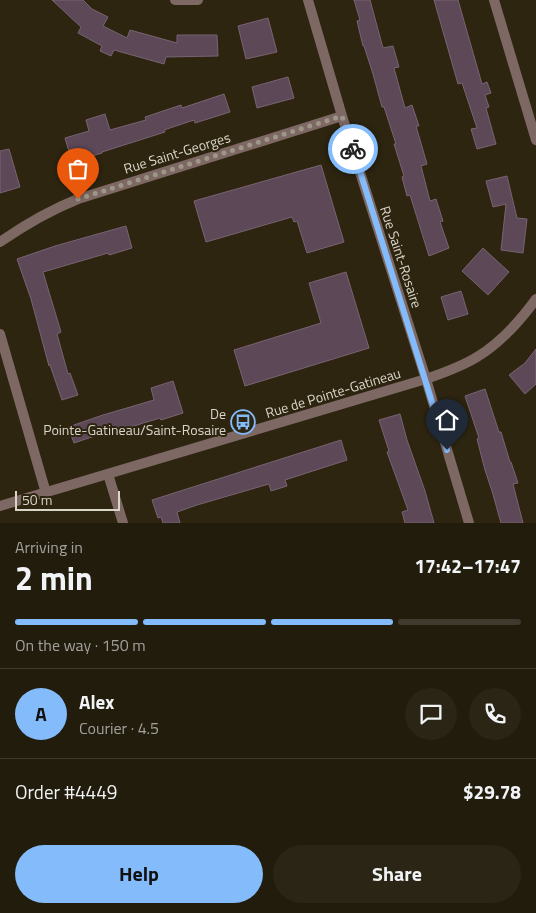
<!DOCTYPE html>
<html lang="en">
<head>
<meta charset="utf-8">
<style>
  :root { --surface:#221c0c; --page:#2a2515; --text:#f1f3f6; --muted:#a2a19d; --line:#3f3a2d; --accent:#84bcfb }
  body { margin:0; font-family:"Titillium Web",sans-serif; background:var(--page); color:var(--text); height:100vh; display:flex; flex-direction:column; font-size:19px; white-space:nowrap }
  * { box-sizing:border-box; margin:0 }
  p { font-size:16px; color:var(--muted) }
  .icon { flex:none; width:28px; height:28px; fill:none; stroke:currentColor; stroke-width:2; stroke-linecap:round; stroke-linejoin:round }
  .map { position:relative; height:523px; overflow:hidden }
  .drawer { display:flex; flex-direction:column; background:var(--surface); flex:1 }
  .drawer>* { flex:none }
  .scale { position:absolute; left:15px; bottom:12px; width:105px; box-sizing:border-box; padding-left:5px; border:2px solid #dad5c9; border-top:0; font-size:14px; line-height:18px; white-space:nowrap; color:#dad5c9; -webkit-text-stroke:4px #2d2510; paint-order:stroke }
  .pin { position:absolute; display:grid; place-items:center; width:42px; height:42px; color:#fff; margin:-51px -21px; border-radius:50% 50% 50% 0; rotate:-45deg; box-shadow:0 0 5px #0007 }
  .pin .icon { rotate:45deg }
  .courier { position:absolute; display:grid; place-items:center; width:50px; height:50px; margin:-25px; border:4px solid #84bcfb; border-radius:50%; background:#fff; color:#222; box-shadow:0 1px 6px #0007 }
  .headline em { font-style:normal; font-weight:700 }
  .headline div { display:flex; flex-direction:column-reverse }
  .headline { display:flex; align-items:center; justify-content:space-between; height:85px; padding:0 15px }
  h1 { font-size:32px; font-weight:700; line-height:38px }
  .bar { display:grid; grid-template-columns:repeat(4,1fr); gap:8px 5px; align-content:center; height:60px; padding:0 15px }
  .bar i { height:6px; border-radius:4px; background:var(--line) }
  .bar .selected { background:var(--accent) }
  .bar p { grid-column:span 4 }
  .line { display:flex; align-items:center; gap:12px; padding:0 15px; border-top:1px solid var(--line) }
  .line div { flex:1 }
  .round { display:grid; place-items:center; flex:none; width:52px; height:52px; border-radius:26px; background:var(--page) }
  .button { display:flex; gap:10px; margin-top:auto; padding:10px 15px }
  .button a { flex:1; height:58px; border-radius:30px; background:var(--accent); color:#111; font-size:20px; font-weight:700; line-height:58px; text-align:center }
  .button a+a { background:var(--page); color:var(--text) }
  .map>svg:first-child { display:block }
  .building { fill:#5d4857; stroke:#796373 }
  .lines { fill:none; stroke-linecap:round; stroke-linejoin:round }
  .street { stroke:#7e6863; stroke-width:10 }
  .done { stroke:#9d9788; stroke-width:5; stroke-dasharray:0 9 }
  .route { stroke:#84bcfb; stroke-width:6 }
  .labels { text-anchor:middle; stroke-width:4; stroke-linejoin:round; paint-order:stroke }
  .street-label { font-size:14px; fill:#dad5c9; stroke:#2d2510 }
  .poi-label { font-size:14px; fill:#dad5c9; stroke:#2d2510; text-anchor:end }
</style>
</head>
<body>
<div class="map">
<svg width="536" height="523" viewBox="0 0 536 523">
  <rect width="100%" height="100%" fill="#2d2510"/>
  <path class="building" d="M52,0H83L92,9L108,17L103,26L127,38L130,30L177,43V35H217L218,56L166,57L164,64L114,50L111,56L100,51L102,46L78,33L81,27Z
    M354,0H370L383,48L393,46L399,67L394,68L405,108L412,105L419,126H416L427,164L421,166L430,201L436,199L443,221L440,222L449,248L429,256L410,195L407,196L402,177L404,176L394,144H396L384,107H382L373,74L364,46H363L357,21L360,20Z
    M434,0H458L482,84L487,82L491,93L485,95L489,107L486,108L496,144L477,149L471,129L477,128L462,83L458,84Z
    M268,18L277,52L246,59L238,26Z
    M288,77L294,98L257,108L252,87Z
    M224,94L230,112L195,123L194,120L164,130L165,132L102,152V153L72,162L65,138L89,131L86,120L105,114L110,130L146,120L145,117L181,105L182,108Z
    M9,149L20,187L0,193V151Z
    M321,165L344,242L307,253L297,221L294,222L292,217L206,242L194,201Z
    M507,176L517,218L527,219L523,253L501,250L506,204L493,207L486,181Z
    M126,226L132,248L109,255L108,253L43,272L61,332L57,334L68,374L70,373L78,395L62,400L50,365L49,366L31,299L17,259L55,246Z
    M483,248L509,272L488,295L462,271Z
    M346,272L369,348L245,386L234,350L321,323L309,283Z
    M461,291L468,314L448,320L441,297Z
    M536,349V384L525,394L509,375L525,363Z
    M173,381L183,413L161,420L160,418L124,429V426L74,443L68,427L103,415L154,400L151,388Z
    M485,389L499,432H501L510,462H511L518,483L513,484L523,523H501L492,491L485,470L477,439L479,438L465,396Z
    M400,414L407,440L425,491L434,523H405L402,512L408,510L387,452L389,451L379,420Z
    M341,440L347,460L285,480L287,486L271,491L269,484L197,505L177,512L180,523H163L161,517L158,518L152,500Z"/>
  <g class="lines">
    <path class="street" d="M175,0H198
      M308,0L342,116L426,379L469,523
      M494,0L536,140
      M0,242C26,224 48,211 78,199L342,116
      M0,334L46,493
      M108,474L123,523
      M0,506L426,379C443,373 461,367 477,357C500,343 520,321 536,299"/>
  </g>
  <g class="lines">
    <path class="done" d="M78,199L342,116L353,149"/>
    <path class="route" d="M353,149L447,450"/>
  </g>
  <defs>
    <g id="bus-ring" transform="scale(1.25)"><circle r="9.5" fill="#2d2510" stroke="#84bcfb" stroke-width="1.5"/><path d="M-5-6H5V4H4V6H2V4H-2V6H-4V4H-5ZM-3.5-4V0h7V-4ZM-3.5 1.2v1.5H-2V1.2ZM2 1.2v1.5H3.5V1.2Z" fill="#84bcfb"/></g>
  </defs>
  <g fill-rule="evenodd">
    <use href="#bus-ring" x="243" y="422"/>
  </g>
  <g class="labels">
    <g class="street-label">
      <text transform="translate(177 153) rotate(-17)" y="5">Rue Saint-Georges</text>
      <text transform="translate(401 257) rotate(72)" y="5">Rue Saint-Rosaire</text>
      <text transform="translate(333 393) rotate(-17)" y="5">Rue de Pointe-Gatineau</text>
    </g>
    <g class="poi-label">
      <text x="226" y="419">De<tspan x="226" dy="16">Pointe-Gatineau/Saint-Rosaire</tspan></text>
    </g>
  </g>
</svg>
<div class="scale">50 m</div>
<div class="pin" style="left:78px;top:199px;background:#ea580c"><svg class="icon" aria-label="bag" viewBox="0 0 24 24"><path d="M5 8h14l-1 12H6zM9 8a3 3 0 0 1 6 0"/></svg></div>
<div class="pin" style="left:447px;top:450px;background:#1f2937"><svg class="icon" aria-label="home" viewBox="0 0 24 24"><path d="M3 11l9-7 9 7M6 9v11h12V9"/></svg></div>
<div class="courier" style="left:353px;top:149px"><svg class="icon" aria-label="bike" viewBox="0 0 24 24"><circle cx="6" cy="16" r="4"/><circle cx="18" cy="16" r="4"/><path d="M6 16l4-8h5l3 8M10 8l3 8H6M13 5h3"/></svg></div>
</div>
<section class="drawer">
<div class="headline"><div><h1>2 min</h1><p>Arriving in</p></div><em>17:42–17:47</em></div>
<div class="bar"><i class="selected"></i><i class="selected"></i><i class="selected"></i><i></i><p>On the way · 150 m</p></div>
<div class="line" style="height:90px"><b class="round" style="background:var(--accent);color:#111">A</b><div><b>Alex</b><p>Courier · 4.5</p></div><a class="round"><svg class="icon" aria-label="chat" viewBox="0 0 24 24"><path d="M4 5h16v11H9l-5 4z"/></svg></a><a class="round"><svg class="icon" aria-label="phone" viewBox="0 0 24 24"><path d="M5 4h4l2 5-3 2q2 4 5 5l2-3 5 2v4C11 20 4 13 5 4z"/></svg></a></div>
<div class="line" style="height:65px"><div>Order #4449</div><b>$29.78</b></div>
<div class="button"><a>Help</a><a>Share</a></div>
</section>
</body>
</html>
